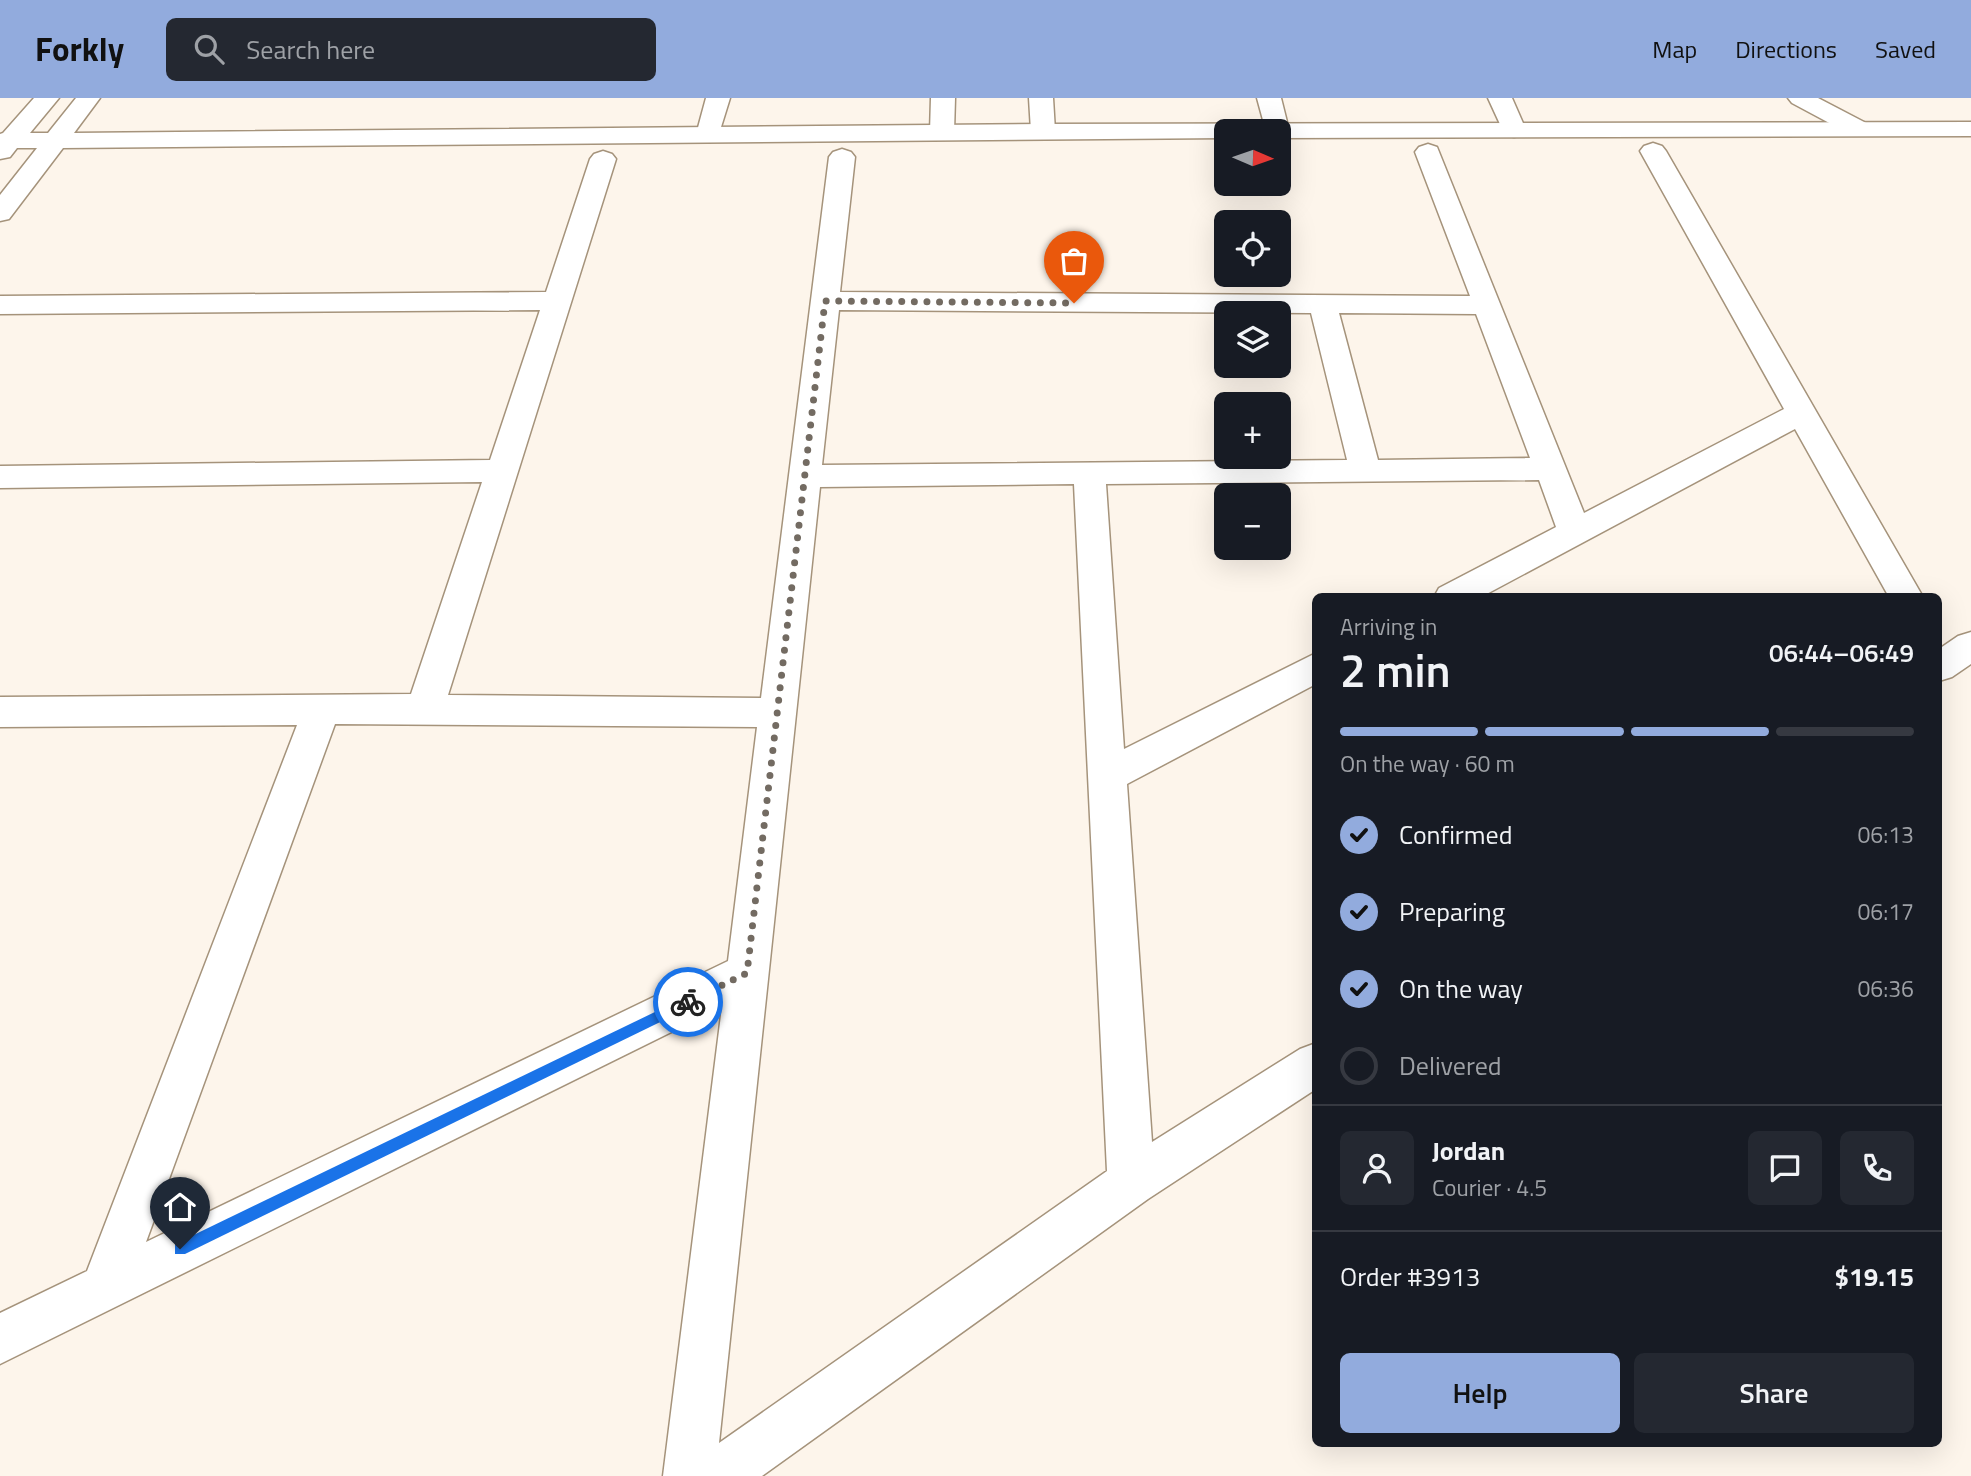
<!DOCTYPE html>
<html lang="en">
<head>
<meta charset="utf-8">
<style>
  :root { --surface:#171b24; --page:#242831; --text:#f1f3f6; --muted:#9ea1a6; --line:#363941; --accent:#92abdd }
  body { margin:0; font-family:"Titillium Web",sans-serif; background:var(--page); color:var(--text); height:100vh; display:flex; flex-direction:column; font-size:26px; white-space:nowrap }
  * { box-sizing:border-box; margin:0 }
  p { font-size:23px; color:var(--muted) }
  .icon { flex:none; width:38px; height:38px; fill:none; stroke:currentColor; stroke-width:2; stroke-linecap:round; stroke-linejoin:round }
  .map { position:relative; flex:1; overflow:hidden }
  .panel { position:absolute; left:1312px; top:495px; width:630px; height:854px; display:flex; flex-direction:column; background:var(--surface); border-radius:10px; box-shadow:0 7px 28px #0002 }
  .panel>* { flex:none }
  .needle { width:46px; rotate:92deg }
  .fabs { position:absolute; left:1214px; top:21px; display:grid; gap:14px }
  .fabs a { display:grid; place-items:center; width:77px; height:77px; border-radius:10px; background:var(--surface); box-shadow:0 7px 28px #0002; font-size:35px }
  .pin { position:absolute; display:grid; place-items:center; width:60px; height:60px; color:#fff; margin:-72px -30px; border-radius:50% 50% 50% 0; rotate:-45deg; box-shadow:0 0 7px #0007 }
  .pin .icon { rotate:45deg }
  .courier { position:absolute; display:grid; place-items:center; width:70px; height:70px; margin:-35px; border:5px solid #1a73e8; border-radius:50%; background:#fff; color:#222; box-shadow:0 2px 9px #0007 }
  .overview em { font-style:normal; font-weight:600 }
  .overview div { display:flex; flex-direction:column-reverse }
  .overview { display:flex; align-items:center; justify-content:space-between; height:119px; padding:0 28px }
  h1 { font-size:46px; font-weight:600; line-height:52px }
  .bar { display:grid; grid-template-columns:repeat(4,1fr); gap:10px 7px; align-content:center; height:84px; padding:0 28px }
  .bar i { height:9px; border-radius:5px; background:var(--line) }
  .bar .current { background:var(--accent) }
  .bar p { grid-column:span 4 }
  .line { display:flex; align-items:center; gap:18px; padding:0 28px; border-top:2px solid var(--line) }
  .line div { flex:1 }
  .round { display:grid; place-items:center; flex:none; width:74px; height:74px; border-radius:10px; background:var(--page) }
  ol { padding:0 28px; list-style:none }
  li { display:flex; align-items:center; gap:21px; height:77px }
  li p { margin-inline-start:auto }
  li .icon { padding:7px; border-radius:50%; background:var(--accent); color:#111; stroke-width:4 }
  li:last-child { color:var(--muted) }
  li i { width:38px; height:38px; border:4px solid var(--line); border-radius:50% }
  .primary-button { display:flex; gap:14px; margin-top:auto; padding:14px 28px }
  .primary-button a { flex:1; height:80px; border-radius:10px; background:var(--accent); color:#111; font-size:28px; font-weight:600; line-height:80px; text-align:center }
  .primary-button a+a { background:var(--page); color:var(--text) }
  header { display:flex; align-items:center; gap:42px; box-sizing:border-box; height:98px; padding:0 35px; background:var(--accent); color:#111 }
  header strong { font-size:33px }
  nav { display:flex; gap:38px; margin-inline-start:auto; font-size:24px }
  .search { width:490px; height:63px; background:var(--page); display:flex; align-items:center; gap:18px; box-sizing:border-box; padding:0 24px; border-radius:10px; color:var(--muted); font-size:26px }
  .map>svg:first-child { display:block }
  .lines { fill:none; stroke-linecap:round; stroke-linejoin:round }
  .street-casing { stroke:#a5937b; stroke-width:3 }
  .secondary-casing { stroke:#a5937b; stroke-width:3 }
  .street { fill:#fff; fill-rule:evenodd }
  .secondary { fill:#fff; fill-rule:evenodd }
  .route { fill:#1a73e8 }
  .done { stroke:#736b62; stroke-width:7; stroke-dasharray:0 12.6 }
</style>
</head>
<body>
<header>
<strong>Forkly</strong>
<div class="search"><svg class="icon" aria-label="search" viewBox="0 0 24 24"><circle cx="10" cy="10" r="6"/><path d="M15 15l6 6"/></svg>Search here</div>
<nav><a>Map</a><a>Directions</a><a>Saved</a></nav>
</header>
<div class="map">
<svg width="1971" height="1378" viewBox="0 0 1971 1378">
  <rect width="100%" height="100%" fill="#fdf5eb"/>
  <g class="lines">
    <g class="street-casing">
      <path id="street" d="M706,0H730L717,42L708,44L699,42L696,37Z
        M931,0H955L954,34L951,39L942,41L933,39L930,34Z
        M1029,0H1053L1055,33L1052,38L1043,40L1034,38L1031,33Z
        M1257,0H1281L1289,32L1286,37L1279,39V33H1266Z
        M1488,0H1512L1526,32L1523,37L1514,39L1505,37Z
        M1788,0H1818L1866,25L1869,30L1866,35L1857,37L1848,35L1792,5Z
        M1653,45L1662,48L1666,53L1923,499H1889L1795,331L1481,499H1434L1439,490L1556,429L1539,382L1106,386L1124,651L1316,555V586L1127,686L1152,1044L1300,951L1316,945V991L1148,1101L762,1378H663L722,909L0,1266V1215L87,1173L297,627L0,629V599L411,596L482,384L0,390V368L490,362L540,212L0,216V198L546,194L590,61L594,56L603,53L612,56L616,61L448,597L761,600L829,59L833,54L842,51L851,54L855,59L840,194L1470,198L1415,54L1419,49L1428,46L1437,49L1584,415L1784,311L1640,53L1644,48ZM839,212L1311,215L1347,362L822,367ZM1339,215L1476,216L1530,360L1378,362ZM1074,386L1107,1073L719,1345L820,389ZM335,626L757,629L728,863L146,1144Z
        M1971,534V566L1952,579L1939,583V551L1958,538Z"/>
    </g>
    <g class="secondary-casing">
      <path id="secondary" d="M34,0H59L30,35H48L76,0H100L74,35L1043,26L1971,24V38L1279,40V33H1227V40L63,50L9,121L0,123V97L37,50H17L10,59L0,61V36L3,35Z"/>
    </g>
    <use href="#street" class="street"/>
    <use href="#secondary" class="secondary"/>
  </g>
  <path class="route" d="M688,898L693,899V908L185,1156H175V1146Z"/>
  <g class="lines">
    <path class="done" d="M688,904L747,875L825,203L1074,205"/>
  </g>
</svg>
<div class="fabs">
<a><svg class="needle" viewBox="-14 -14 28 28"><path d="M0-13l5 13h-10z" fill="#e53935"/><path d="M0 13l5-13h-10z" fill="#9ea1a6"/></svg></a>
<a><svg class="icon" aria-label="locate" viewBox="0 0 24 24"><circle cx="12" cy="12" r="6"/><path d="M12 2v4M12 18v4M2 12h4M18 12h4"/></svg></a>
<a><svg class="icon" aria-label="layers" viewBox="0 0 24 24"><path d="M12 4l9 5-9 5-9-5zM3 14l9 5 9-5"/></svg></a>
<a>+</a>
<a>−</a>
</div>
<div class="pin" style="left:1074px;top:205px;background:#ea580c"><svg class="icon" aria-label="bag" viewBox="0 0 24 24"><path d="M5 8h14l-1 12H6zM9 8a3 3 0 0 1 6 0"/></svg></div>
<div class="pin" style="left:180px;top:1151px;background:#1f2937"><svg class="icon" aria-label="home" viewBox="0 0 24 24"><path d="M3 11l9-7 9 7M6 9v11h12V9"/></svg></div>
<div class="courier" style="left:688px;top:904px"><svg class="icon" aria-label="bike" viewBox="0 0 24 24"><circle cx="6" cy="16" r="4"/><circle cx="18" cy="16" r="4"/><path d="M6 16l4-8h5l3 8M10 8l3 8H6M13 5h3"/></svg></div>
<section class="panel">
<div class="overview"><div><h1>2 min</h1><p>Arriving in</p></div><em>06:44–06:49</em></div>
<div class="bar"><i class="current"></i><i class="current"></i><i class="current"></i><i></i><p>On the way · 60 m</p></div>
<ol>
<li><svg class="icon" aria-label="check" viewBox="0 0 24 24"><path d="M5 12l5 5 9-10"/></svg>Confirmed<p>06:13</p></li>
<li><svg class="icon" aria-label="check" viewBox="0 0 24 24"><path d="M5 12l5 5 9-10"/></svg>Preparing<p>06:17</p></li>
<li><svg class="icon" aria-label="check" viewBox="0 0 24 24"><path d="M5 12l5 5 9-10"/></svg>On the way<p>06:36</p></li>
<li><i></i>Delivered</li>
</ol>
<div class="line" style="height:126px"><a class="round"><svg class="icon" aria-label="person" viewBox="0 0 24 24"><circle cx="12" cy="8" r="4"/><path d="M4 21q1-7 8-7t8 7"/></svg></a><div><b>Jordan</b><p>Courier · 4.5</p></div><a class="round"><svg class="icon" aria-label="chat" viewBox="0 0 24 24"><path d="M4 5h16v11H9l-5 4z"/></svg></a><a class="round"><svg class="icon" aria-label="phone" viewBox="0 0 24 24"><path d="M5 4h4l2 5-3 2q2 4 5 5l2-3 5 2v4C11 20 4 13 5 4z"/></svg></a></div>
<div class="line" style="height:91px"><div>Order #3913</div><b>$19.15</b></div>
<div class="primary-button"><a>Help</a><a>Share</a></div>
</section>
</div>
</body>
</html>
